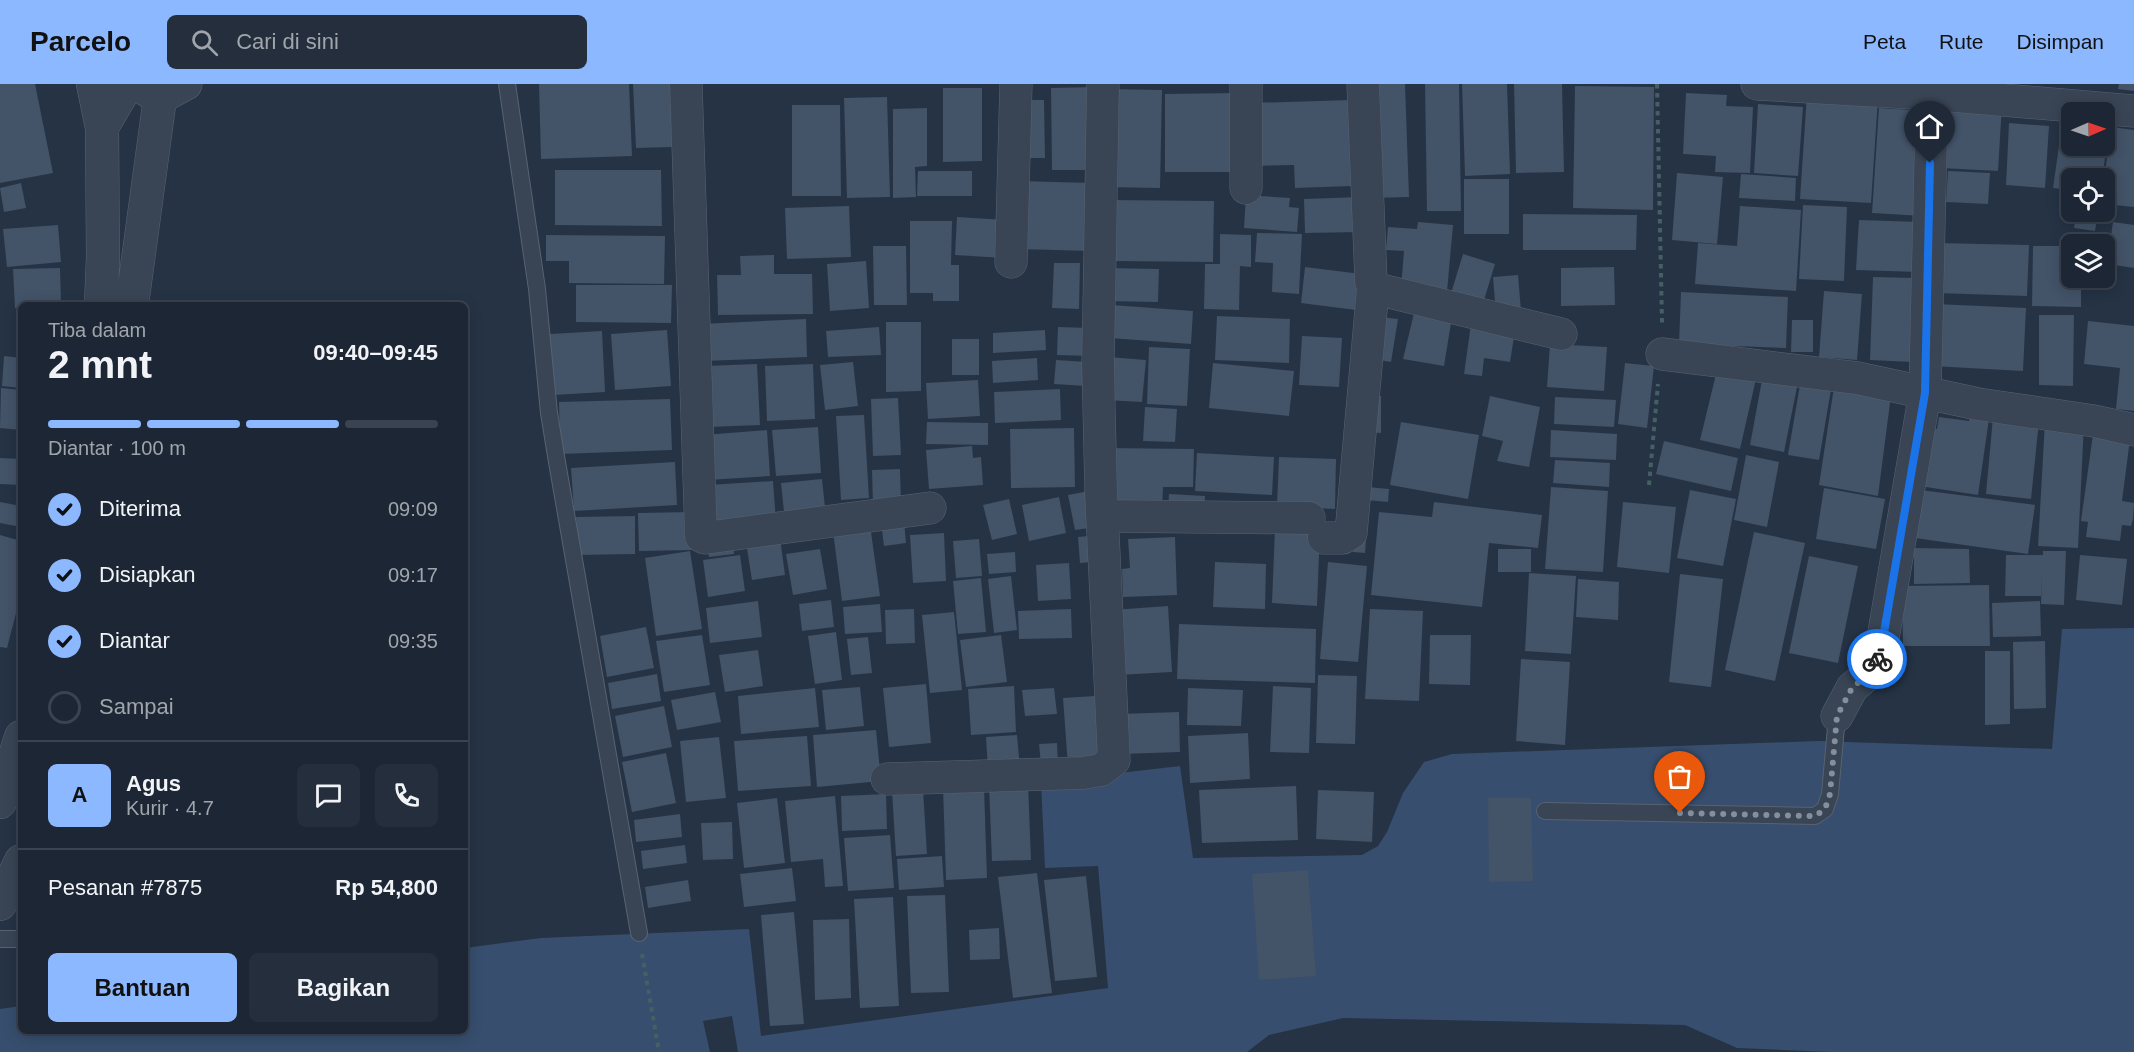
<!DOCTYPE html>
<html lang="id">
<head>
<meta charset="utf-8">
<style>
  :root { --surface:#1c2634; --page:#252e3c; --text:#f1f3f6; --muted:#a0a5ac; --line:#3a434f; --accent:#8bb8ff }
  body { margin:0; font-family:Arial,sans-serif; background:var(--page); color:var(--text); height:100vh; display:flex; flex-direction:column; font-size:22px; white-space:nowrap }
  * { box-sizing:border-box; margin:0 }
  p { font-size:20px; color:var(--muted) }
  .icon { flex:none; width:33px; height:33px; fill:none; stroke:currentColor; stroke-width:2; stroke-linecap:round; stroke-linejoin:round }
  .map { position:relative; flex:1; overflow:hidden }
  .panel { position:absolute; left:18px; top:218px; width:450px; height:732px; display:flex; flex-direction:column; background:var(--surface); border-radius:9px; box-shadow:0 3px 15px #0003,0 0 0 2px var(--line) }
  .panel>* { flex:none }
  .needle { width:39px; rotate:88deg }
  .controls { position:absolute; left:2061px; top:18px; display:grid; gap:12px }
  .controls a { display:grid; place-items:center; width:54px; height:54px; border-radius:9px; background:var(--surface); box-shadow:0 3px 15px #0003,0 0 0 2px var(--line); font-size:30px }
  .pin { position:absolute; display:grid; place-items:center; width:51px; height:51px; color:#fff; margin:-62px -26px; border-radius:50% 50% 50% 0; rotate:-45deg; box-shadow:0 0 6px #0007 }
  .pin .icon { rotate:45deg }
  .courier { position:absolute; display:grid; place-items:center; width:60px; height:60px; margin:-30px; border:4px solid #1a73e8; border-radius:50%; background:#fff; color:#222; box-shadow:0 2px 8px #0007 }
  .headline em { font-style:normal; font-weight:700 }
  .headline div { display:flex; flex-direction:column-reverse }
  .headline { display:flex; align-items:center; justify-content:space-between; height:102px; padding:0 30px }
  h1 { font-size:39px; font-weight:700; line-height:45px }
  .bar { display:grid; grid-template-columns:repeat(4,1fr); gap:9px 6px; align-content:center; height:72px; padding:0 30px }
  .bar i { height:8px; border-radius:4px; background:var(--line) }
  .bar .active { background:var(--accent) }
  .bar p { grid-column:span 4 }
  .line { display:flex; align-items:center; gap:15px; padding:0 30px; border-top:2px solid var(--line) }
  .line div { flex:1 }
  .round { display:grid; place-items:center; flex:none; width:63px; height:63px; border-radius:9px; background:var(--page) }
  ol { padding:0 30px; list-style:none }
  li { display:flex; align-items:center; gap:18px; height:66px }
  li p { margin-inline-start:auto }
  li .icon { padding:6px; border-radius:50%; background:var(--accent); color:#111; stroke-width:4 }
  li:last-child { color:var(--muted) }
  li i { width:33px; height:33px; border:3px solid var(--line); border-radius:50% }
  .button { display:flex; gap:12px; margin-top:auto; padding:12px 30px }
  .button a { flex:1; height:69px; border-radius:9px; background:var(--accent); color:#111; font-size:24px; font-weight:700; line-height:69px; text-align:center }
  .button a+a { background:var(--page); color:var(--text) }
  header { display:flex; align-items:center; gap:36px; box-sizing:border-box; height:84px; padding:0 30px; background:var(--accent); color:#111 }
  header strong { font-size:28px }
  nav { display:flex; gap:33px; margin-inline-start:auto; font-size:21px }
  .search { width:420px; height:54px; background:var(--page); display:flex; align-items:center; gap:15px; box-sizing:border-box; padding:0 21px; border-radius:9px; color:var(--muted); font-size:22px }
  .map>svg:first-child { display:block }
  .water { fill:#374e6e }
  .pier { fill:#253345 }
  .building { fill:#435368 }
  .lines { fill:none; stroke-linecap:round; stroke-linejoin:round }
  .service-casing { stroke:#586372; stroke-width:18 }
  .minor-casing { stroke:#586372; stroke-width:33 }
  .tertiary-casing { stroke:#586372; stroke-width:34 }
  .path { stroke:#456062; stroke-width:4; stroke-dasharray:4.5 4.5; stroke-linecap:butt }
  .service { stroke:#394555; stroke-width:16 }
  .minor { stroke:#394555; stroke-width:32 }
  .tertiary { stroke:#394555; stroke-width:33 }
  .done { stroke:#848f9e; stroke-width:6; stroke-dasharray:0 10.8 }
  .route { stroke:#1a73e8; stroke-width:8 }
</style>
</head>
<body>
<header>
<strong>Parcelo</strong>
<div class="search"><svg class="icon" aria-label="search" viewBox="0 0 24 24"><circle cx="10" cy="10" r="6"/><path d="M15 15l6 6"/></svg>Cari di sini</div>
<nav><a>Peta</a><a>Rute</a><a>Disimpan</a></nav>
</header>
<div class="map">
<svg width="2134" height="968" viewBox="0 0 2134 968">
  <rect width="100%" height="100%" fill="#253345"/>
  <path class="water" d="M2134,544V968H0V925L21,922V946H465V864L541,854L749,845L761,952L1108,904L1098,782L1045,784L1041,698L1180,682L1193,774L1362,771L1378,762L1387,748L1403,709L1424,678L1452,670L1818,657L2052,665L2062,545Z"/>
  <path class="pier" d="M732,932L738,968H710L703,937Z
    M1343,934L1685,941L1737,964L1830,968H1247L1269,951Z"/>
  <path class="building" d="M0,0H35L53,89L0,99Z
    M539,0H629L632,72L541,75Z
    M633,0H670L673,63L636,64Z
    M1368,0H1405L1409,113L1372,114Z
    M1425,0H1459L1461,127H1427Z
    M1462,0H1507L1510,90L1465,92Z
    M1514,0H1562L1564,88L1516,89Z
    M2119,0H2134V7L2118,5Z
    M1575,2L1654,3L1653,126L1573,124Z
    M1096,3L1097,86H1052L1051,4Z
    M943,4H982V77L943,78Z
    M1107,5L1162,6L1160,104L1105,103Z
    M1235,9V88H1165V10Z
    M1686,9L1727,11L1726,22L1753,23L1750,89L1715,88L1716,72L1683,70Z
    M1807,10L1878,14L1871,119L1800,115Z
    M887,13L890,113L847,114L844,14Z
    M1020,16H1044L1045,74H1021Z
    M1351,16L1353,102L1295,104L1294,81L1252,82L1250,19Z
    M1946,17L2002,20L1998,87L1942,84Z
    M1758,20L1803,23L1798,92L1754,89Z
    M792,21H840L841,112H792Z
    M927,24V82L915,83L916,113L893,114V25Z
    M1879,24L1930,27L1923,132L1872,129Z
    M2009,39L2049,42L2045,104L2006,101Z
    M2062,41L2072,42V62H2104V47H2109L2102,94H2072V106L2053,104Z
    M2111,43L2134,46V123L2104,120V97Z
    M555,86H661L662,142L555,141Z
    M918,87H972V112H917Z
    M1948,87L1990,89L1988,120L1946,118Z
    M1677,89L1723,93L1717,160L1672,156Z
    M1741,90L1796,94L1795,117L1739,114Z
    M1464,95H1509V150H1464Z
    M1018,97L1093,99L1092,167L1017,165Z
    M21,99L26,124L4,128L0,104Z
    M1246,111L1290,114L1289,123L1299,124L1297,148L1244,144Z
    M1360,113L1361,148L1305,149L1304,115Z
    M1111,116L1214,117L1213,178L1111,177Z
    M1803,121L1847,123L1844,197L1799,195Z
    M849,122L851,173L787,175L785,124Z
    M1740,122L1801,126L1796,207L1695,200L1698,159L1737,162Z
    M2076,128H2098L2095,147L2074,144Z
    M1523,130L1637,131L1636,166H1523Z
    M957,133L1006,136L1004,174L955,171Z
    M1859,136L1921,138L1919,188L1856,186Z
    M910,137H952L951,181H959V217H933V209H910Z
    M1418,138L1453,141L1447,208L1401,204L1404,167L1386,166L1388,143L1417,145Z
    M2113,138L2134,141V184L2107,180Z
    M58,141L61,178L7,183L3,145Z
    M1257,149L1302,150L1299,210L1272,208L1273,179L1255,178Z
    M1220,150L1251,151V183L1240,182L1239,226L1204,225L1205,180H1220Z
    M546,151L665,152L664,200L569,199V177H546Z
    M1937,159L2029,161L2027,212L1936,209Z
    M873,162H906L907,221H874Z
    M2033,162H2072V194H2081V223L2032,222Z
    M1463,170L1495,180L1481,226L1449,216Z
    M774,171V190H812L813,230L718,231L717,191H741L740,172Z
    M866,177L869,224L830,227L827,180Z
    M1054,179H1080L1079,225L1052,224Z
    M1305,183L1361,190L1356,226L1301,219Z
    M1614,183L1615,221L1561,222V184Z
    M60,184L61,220H21V224H15L13,185Z
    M1104,184L1159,185L1158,218L1104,217Z
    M1518,191L1521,227L1496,230L1493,193Z
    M1873,193L1915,194L1912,278L1870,276Z
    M576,201H672L671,239L576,238Z
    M1824,207L1862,210L1857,276L1819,273Z
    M1681,208L1788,213L1786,264L1679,260Z
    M1935,220L2026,224L2023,287L1932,282Z
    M1112,221L1193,227L1191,260L1110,254Z
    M1415,225L1452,233L1444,282L1403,275Z
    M2039,231H2074L2073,302L2039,301Z
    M1217,232L1290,235L1289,279L1215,276Z
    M1380,233L1398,235L1391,278L1373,275Z
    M1472,233L1516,240L1510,278L1484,274L1482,292L1464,290Z
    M806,235L807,273L703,277L701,240Z
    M1792,236H1813V268H1791Z
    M2088,237L2134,242V327L2116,325L2120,284L2084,280Z
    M886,238H921V307L886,308Z
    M879,243L881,271L828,273L826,247Z
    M1058,243L1091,244L1090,272L1057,271Z
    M667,246L671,302L615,306L611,250Z
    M1045,246L1046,266L993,269V249Z
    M602,247L605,308L554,311L550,250Z
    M1302,252L1342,254L1339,303L1299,301Z
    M952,255H979V291H952Z
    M1550,260L1607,263L1604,307L1547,303Z
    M1149,263L1190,265L1187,322L1147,320Z
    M4,272L21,274V304L2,302Z
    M1108,273L1146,276L1142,318L1105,316Z
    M1037,274L1038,296L993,299L992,277Z
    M1056,276L1087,278L1086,302L1054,300Z
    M853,278L858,322L825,326L820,281Z
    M1213,279L1294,287L1289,332L1209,324Z
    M1625,279L1654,282L1647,344L1618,340Z
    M757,280L760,341L709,343L706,282Z
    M813,280L815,335L767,337L765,282Z
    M1764,285L1799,293L1784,368L1750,361Z
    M1717,286L1756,295L1740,365L1700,356Z
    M1802,289L1833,294L1819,376L1788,371Z
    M978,296L980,332L928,335L926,299Z
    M1834,303L1891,311L1878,412L1819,401Z
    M1,304L21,306V346L0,344Z
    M1060,305L1061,336L995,339L994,308Z
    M1367,312H1381V349L1367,348Z
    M1490,312L1540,323L1529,383L1497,377L1503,357L1482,352Z
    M1555,313L1616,316L1614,343L1554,340Z
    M898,314L901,371L873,372L871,315Z
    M670,315L672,366L560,370L559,318Z
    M1145,323L1177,325L1175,358L1143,357Z
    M864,331L869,414L841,416L836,332Z
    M1970,332L1989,335L1978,411L1913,401L1922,343L1937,345L1939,333L1969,337Z
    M1993,333L2039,337L2031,415L1986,410Z
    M2045,337L2084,339L2078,464L2038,462Z
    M927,338L988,339V361L926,360Z
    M1401,338L1479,351L1468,415L1390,401Z
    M818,343L821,389L776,392L772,346Z
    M1074,344L1075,403L1011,404L1010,345Z
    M767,346L770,392L707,396L704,351Z
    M1551,346L1617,350L1616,376L1550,373Z
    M2093,350L2130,355L2122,417L2134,419L2133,435L2131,442L2122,441L2120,457L2086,453L2088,438L2081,437Z
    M1664,357L1738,374L1731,407L1656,390Z
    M972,362L973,374L981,373L983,401L929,405L926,366Z
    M1105,364L1194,365L1193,403H1163L1162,425L1105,424Z
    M1197,369L1274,373L1272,411L1195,407Z
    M1746,371L1779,378L1767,443L1734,436Z
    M1279,373L1336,375L1335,425L1277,422Z
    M0,374L21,375V401L0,400Z
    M1555,376L1610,379L1609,403L1553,399Z
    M675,378L677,421L574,427L571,384Z
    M900,385L901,421L873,422L872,386Z
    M822,395L826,433L785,437L781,399Z
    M773,397L776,437L712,440L709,401Z
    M1367,403L1389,405L1388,418L1366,416Z
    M1551,403L1608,407L1603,488L1545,485Z
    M1824,404L1885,415L1876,465L1816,455Z
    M1690,406L1736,415L1723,482L1677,474Z
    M1921,406L2035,421L2028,470L1915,454Z
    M1089,407L1096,443L1075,446L1068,411Z
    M1169,410L1205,412L1204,430L1168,428Z
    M1059,413L1066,449L1029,457L1022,421Z
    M1009,415L1017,450L992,456L983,421Z
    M0,418L21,422V443L0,439Z
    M1434,418L1542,431L1538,464L1489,459L1482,523L1371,511L1379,428L1432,433Z
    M1623,418L1676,423L1669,489L1617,483Z
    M691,428L692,466L639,467L638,429Z
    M635,432V470L578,471L576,433Z
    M904,436L906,459L884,462L881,438Z
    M870,441L880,512L842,517L833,447Z
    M1356,442L1367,443L1365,469L1353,468Z
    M1275,444L1320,445L1317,522L1272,519Z
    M779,447L785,491L752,496L745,452Z
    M1754,448L1805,459L1775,597L1725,586Z
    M944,449L946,497L913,499L910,451Z
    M0,451L21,457V510L7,564L0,563Z
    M1100,451L1102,477L1080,479L1078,453Z
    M732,452L734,470L709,473L706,456Z
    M1175,453L1177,511L1123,513L1122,485L1130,484L1128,455Z
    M979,455L982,492L956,494L953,457Z
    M1914,464L1969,465L1970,499L1914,500Z
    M820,465L827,505L793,511L786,470Z
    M1498,465H1531V488H1498Z
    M690,467L702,545L656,552L645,474Z
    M2043,467H2066L2064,521L2041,520L2042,488L2041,512H2005L2006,471H2043Z
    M1015,468L1016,488L989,490L987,470Z
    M740,471L745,507L708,513L703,476Z
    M2080,471L2127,475L2122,521L2076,516Z
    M1809,472L1858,482L1838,579L1789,569Z
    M1215,478L1266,480L1265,525L1213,523Z
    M1328,478L1367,482L1358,578L1320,575Z
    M1069,479L1071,515L1038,517L1036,481Z
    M1529,489L1576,492L1571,570L1525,567Z
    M1680,490L1723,495L1711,603L1669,598Z
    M1011,492L1017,546L994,549L988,495Z
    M981,494L986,548L958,550L953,497Z
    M1578,495L1619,498L1618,536L1576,533Z
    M1989,501L1990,562H1903L1902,502Z
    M831,516L834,543L802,547L799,520Z
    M758,517L762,553L710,559L706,524Z
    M2040,517L2041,552L1993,553L1992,519Z
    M880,520L882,548L845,550L843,523Z
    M1168,522L1172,588L1117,591L1113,526Z
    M914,525L915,559L886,560L885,526Z
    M1071,525L1072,554L1019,555L1018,527Z
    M1370,525L1423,527L1419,617L1365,615Z
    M954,528L962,606L930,609L922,531Z
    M1179,540L1316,545L1315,599L1177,595Z
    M646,543L654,584L607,593L600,552Z
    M836,548L842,596L815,600L808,552Z
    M702,551L710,601L664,608L656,557Z
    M1001,551L1007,598L966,603L960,556Z
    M1430,551H1471L1470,601L1429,600Z
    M868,553L872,589L851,591L847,555Z
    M2045,557L2046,624L2014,625L2013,558Z
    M758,566L763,602L725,608L719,571Z
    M1985,567H2010V640L1985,641Z
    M1521,575L1570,578L1565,661L1516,657Z
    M657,590L661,617L612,625L608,599Z
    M1318,591L1357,592L1355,660L1316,659Z
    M926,600L931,659L889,663L883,604Z
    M1014,602L1016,648L971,651L968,605Z
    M1273,602L1311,604L1309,669L1270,668Z
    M860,603L864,642L826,646L822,606Z
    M815,604L819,643L741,650L738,612Z
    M1054,604L1057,630L1025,632L1022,606Z
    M1188,604L1243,606L1241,642L1187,641Z
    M715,608L721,638L677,646L671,616Z
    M1095,612L1100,679L1068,682L1063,614Z
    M664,622L672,663L623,673L615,632Z
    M1179,628L1180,668L1121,670L1119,630Z
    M876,646L881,697L817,703L813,651Z
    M1248,649L1250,695L1190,699L1188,652Z
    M1017,651L1020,684L988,686L986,653Z
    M807,652L811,702L738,707L734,657Z
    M719,653L726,714L686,718L680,657Z
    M1057,659L1058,681H1041L1039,660Z
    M666,669L676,719L632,728L622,678Z
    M1028,698L1031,776L992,777L989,700Z
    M984,702L987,794L946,796L943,703Z
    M1296,702L1298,756L1202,759L1199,706Z
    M923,706L927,770L896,772L892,707Z
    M1318,706L1374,708L1372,758L1316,755Z
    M886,710L887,745L842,747L841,712Z
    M835,712L843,802L825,803L823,775L791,778L785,717Z
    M777,714L785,779L744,784L737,719Z
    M1488,714H1531L1533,797L1489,798Z
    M680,730L682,753L636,758L634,736Z
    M732,738L733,775L703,776L701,739Z
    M890,751L894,804L848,807L844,754Z
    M685,761L687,779L643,785L641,767Z
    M942,772L944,803L899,806L897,775Z
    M792,784L796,817L744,823L740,790Z
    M1308,786L1316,892L1259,896L1252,790Z
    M1037,789L1052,909L1013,914L998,793Z
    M1086,792L1097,893L1055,897L1044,796Z
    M688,796L691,817L648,824L645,803Z
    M945,811L949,908L911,909L907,812Z
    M893,813L899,922L860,924L854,815Z
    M794,828L804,940L770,942L761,831Z
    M849,835L851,914L815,916L813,836Z
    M999,844L1000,875L970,876L969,846Z"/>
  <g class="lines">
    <g class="service-casing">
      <path id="service" d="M507,0L537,205L549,329L557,378L639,849
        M1545,727L1815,732L1825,725L1830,710L1837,632
        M0,855H21"/>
    </g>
    <g class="minor-casing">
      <path id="minor" d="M686,0L701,452L705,454L930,424
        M1246,0V104
        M1363,0L1371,197L1373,204L1561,250
        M1757,0L1932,10L2134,27
        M160,14L186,0
        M102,44L128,0
        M1011,178L1016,0
        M1662,270L1857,294L1978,320L2094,337L2134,346
        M1102,432L1309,434
        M1324,454H1343L1351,449L1373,204
        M1837,632L1852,604L1873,586L1882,560L1925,309L1932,10
        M887,695L1083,689L1101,686L1114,676L1101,409L1098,279L1103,0"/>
    </g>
    <g class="tertiary-casing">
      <path id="tertiary" d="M93,0L102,44L103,173L101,220
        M132,220L160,14L137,0
        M0,718L21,653
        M0,820L21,777"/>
    </g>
    <path class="path" d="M1657,0L1662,239
      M1649,401L1658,300
      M642,870L659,968"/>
    <use href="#service" class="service"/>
    <use href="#minor" class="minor"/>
    <use href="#tertiary" class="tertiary"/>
  </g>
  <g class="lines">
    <path class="done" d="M1680,729L1815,732L1825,725L1830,710L1837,632L1852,604L1873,586L1877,575"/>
    <path class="route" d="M1877,575L1882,560L1925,309L1930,79"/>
  </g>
</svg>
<div class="controls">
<a><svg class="needle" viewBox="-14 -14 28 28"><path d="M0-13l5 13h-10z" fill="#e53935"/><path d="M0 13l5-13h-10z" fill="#a0a5ac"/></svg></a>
<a><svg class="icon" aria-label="locate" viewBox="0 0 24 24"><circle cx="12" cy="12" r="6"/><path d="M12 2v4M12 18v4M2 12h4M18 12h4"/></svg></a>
<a><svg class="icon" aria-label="layers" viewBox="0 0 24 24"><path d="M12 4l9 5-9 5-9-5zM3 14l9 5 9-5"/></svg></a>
</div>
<div class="pin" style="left:1680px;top:729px;background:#ea580c"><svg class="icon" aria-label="bag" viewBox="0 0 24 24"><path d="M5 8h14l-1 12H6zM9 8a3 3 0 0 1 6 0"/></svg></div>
<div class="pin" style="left:1930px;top:79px;background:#1f2937"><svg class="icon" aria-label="home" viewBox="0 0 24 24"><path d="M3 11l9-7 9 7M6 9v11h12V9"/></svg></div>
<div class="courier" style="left:1877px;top:575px"><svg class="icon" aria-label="bike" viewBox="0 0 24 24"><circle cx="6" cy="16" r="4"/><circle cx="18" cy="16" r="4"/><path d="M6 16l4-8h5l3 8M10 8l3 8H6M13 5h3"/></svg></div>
<section class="panel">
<div class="headline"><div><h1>2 mnt</h1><p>Tiba dalam</p></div><em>09:40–09:45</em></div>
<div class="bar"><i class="active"></i><i class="active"></i><i class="active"></i><i></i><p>Diantar · 100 m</p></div>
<ol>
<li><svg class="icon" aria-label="check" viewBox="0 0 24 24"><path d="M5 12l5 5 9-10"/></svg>Diterima<p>09:09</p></li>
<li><svg class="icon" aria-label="check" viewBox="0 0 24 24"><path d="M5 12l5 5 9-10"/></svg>Disiapkan<p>09:17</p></li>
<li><svg class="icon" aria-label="check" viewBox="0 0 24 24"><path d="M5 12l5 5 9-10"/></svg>Diantar<p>09:35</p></li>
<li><i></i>Sampai</li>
</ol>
<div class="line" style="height:108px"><b class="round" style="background:var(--accent);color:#111">A</b><div><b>Agus</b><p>Kurir · 4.7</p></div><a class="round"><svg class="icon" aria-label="chat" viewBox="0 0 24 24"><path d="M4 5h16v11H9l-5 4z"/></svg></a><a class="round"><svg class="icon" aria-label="phone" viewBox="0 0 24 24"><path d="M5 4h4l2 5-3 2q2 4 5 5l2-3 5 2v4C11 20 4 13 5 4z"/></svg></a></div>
<div class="line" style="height:78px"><div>Pesanan #7875</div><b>Rp 54,800</b></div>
<div class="button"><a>Bantuan</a><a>Bagikan</a></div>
</section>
</div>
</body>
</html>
